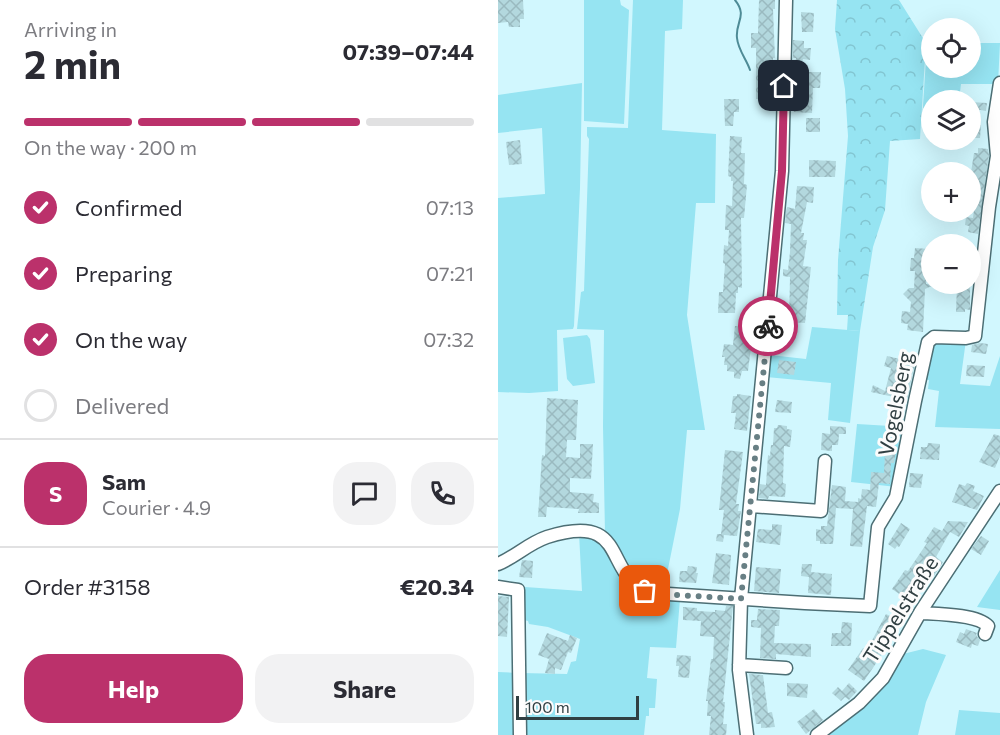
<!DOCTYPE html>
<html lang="en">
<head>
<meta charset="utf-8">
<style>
  :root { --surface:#fff; --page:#f2f2f3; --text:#2b2b33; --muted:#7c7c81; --line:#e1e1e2; --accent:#bb316b }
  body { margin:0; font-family:Commissioner,sans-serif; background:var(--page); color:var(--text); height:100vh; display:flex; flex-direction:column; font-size:22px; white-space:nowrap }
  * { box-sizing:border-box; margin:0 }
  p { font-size:20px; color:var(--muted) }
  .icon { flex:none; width:33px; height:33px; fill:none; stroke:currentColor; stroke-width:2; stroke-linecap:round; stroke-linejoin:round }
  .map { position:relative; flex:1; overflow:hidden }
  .panel { display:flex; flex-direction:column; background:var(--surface); width:498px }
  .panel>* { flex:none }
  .fabs { position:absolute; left:423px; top:18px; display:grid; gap:12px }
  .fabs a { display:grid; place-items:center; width:60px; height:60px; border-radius:50%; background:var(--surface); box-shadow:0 6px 24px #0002; font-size:30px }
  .scale { position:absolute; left:18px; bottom:15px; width:123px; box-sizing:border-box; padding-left:6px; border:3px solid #303f42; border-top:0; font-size:16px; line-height:21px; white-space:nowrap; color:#303f42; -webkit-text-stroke:4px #fcfcfc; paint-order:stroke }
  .pin { position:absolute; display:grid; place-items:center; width:51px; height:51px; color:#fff; margin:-26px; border-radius:12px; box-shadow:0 3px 9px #0006 }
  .courier { position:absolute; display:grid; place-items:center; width:60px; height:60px; margin:-30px; border:4px solid #bb316b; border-radius:50%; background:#fff; color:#222; box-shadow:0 2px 8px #0007 }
  .headline em { font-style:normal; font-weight:700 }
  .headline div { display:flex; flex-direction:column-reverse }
  .headline { display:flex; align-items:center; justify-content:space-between; height:102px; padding:0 24px }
  h1 { font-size:39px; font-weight:700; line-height:45px }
  .bar { display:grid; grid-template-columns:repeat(4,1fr); gap:9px 6px; align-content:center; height:72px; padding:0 24px }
  .bar i { height:8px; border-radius:4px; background:var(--line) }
  .bar .current { background:var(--accent) }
  .bar p { grid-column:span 4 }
  .line { display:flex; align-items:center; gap:15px; padding:0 24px; border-top:2px solid var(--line) }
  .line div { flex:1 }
  .round { display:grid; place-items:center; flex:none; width:63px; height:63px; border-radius:24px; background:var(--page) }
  ol { padding:0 24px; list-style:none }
  li { display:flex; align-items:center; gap:18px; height:66px }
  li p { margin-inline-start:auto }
  li .icon { padding:6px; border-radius:50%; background:var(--accent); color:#fff; stroke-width:4 }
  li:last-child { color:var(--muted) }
  li i { width:33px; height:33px; border:3px solid var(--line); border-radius:50% }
  .button { display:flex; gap:12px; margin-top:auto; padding:12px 24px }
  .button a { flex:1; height:69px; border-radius:24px; background:var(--accent); color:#fff; font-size:24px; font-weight:700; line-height:69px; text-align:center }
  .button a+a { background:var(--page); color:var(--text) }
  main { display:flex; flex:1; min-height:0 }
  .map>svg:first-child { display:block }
  .green { fill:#96e4f2 }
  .forest { fill:url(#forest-crowns) }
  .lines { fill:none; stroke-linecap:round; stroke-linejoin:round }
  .stream { stroke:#4e8b96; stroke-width:2 }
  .building { fill:url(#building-cross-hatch) }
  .minor-casing { stroke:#4c6e74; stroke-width:15 }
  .minor { stroke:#fff; stroke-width:12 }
  .done { stroke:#687f84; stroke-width:6; stroke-dasharray:0 10.8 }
  .route { stroke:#bb316b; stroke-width:8 }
  .labels { text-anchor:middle; stroke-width:6; stroke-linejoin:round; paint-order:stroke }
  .street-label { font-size:21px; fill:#303f42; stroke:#fcfcfc }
</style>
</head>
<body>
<main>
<section class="panel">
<div class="headline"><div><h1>2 min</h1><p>Arriving in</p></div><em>07:39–07:44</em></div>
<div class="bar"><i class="current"></i><i class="current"></i><i class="current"></i><i></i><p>On the way · 200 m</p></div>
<ol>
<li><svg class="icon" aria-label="check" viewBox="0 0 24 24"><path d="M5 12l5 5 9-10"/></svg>Confirmed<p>07:13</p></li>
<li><svg class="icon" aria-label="check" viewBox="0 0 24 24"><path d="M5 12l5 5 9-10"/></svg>Preparing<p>07:21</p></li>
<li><svg class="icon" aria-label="check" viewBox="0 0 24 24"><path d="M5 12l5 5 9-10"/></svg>On the way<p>07:32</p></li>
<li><i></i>Delivered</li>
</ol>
<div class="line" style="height:108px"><b class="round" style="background:var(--accent);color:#fff">S</b><div><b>Sam</b><p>Courier · 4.9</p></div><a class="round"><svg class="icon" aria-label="chat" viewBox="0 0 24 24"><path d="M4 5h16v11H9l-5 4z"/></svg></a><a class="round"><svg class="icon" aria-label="phone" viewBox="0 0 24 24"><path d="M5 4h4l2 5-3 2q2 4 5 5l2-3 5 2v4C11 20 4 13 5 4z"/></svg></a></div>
<div class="line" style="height:78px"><div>Order #3158</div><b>€20.34</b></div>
<div class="button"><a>Help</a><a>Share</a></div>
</section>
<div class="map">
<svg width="502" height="735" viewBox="0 0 502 735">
  <defs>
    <pattern id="forest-crowns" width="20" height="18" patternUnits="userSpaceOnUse" patternTransform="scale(1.5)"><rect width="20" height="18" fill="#96e4f2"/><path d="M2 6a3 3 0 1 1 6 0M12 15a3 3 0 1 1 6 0" fill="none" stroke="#82c5d1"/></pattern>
    <pattern id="building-cross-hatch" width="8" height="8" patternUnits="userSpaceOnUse" patternTransform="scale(1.5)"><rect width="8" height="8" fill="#b3d8de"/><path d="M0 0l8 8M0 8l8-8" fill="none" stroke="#9abac0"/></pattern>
  </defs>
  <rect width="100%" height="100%" fill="#d1f7fe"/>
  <path class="green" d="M86,0H122L123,5L131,10L126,124L86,121Z
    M135,0H185L184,29L167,31L164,130L218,134L217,203H198L189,315L207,430H189L182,509L170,569L169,591L142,583L107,534L105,426L106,330L79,329L83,292L86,291L91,139L89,136V127L130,128Z
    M429,43H433L434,68H472L473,43H502L500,84H463L461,100H434L433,121L424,122Z
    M84,83L82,188L76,326L75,329L59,330L60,391L31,393L0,392V198L47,194L44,128L0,133V95Z
    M314,327L362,331L352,423L330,420L333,383L268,377L272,355L308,359Z
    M89,335L92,339L97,383L75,386L69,379L65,338Z
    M468,340L462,384L492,386L502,356V429L437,427L441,391L430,389L431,380L424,379L436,341Z
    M359,424L409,427L399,487L353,482Z
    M81,533L102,539L136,589C149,599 165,598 182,599L178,648L152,647L149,678L159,679L157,708H151V716H148L146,735H24L23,673L69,674L73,662L78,661L82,639L50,627L31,624L30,621L22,619L27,587L84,591Z
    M502,570V610L479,607Z
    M425,649L448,655L428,702L420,735H332V730L401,655Z
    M0,672L20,673V735H0Z
    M461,710L502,713V735H457Z"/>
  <path class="forest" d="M339,0H401L428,43L422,139L392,141L387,210L375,247L362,331L349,330L350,315H339L340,260L350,136L347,89L337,29Z"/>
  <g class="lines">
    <path class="stream" d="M237,0C250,16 237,22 239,38C240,50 249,60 252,70"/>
  </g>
  <path class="building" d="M0,0H25L26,19H22V27H11L10,22L0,23Z
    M261,0H277V9H275L277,58H275L273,99H258V48H253V33H260Z
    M303,12L316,13L315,32H304Z
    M295,40L306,41V48H313L312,60L305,59L303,66L297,65L298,58H295Z
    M305,72H323L322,88H315L314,113L296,112L294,108V99H304Z
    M226,99H241V112H236L235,126H227Z
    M472,102L489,103L488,111L472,108Z
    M308,118H322V132H308Z
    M472,125H483L482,138H472Z
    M232,136L244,137L243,153H247L246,184L249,185L246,218H243L244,288L240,287V293H238L237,313H220L221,292H225L227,264L225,263L226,245L230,246L231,230H227L228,205L234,206L235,181H233V177L230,176Z
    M22,140L24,164L11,165L8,142Z
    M480,148L490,149L491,155L480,234L470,232L471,226L467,225L468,217L475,218L477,202L472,201V179L476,153H480Z
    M311,160L338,161L337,177H311Z
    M299,186L316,187L315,203L309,202L303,233H306L305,240H309L305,266L313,267L307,323L291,322L292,277L285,276V269L290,270L292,252L293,224L287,223L288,211L289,207L297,209Z
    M417,248L431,249L428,284L436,285L427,289L425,332L409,330L410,324L403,323L404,311L412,312L413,302L405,294L411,288H416L417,271H412L413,258H416Z
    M464,284H472V310L467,309V312H458L459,285Z
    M237,326L260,328L259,340H254L250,371H244L242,379L236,378V372L229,371V365H226L227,357H224L226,344L235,345Z
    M281,334L293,336L291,348L280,347Z
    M482,343L490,344L488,354L473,352L474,345Z
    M403,355L418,359L404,421L391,418L396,397L373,392L375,385L387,391L393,368L386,366L389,356L402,359Z
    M281,360L298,362L296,375L279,373Z
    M469,365L487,366L486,377L468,376Z
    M239,394L253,396L249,431L236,429L238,413H233L235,396H239Z
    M49,398L80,400L78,440H69L68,457L82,458V444H95L93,479L72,478V492L96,494L95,502L101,503V513H80L81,509L49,507L48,517H40L44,455L47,456Z
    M279,400L294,402L293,413L277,412Z
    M280,425L289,426V429L294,430L292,447L286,446L285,483L288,484L287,497L271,496L270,499L261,498L262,484L268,485L270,455L272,456L273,445H275L276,428H279Z
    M332,426L348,427V434H341L340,445H334V451L323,450L324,433L332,434Z
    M496,434L502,436V456L497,468L481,462Z
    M430,443L442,444L441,460L422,459L423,447H429Z
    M227,450L245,452L238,504H241L240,511H243L239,536L226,535L225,542L218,541L219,534H223L226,510H221Z
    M387,451H398L396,463H393L392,484L381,483L378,507L369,506L364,547L352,546L355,509L338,508L335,544H322V541H318V529L323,530V526H329L334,485L348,487L347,501L360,502V498L363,499L364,489L372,490L373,472L386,473Z
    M412,473L425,474L423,488L411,487Z
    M469,483L477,486L475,491L486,496L479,510L454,502L461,484L467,486Z
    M450,521L470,522L461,537L452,532L438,557L445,562L436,576L427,570L407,598L394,589L407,570L410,571L429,543L426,542L436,527L444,531Z
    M403,523L412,529L401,547L399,546L397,549L390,544Z
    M274,524L284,525L282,545L258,542L260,529L274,530Z
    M483,536L491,541L483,555L473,549Z
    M218,553L233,555L231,585L214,583Z
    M24,560L35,561L34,578L21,577Z
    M304,564H314L313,572L334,574L333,595L310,593L311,577L303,576Z
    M190,566L199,567L198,573H200L198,583L181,582L182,571H189Z
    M258,567L283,569L281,593L256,591Z
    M0,596L11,597L9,637L0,636Z
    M228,606H235L225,702H227L225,724H229L228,735H211L213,716H209L210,701H208L213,659H215L216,637L202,636L203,621L185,620V607L199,608V611L217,612V610L227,611Z
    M260,609L282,610L281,626H277L276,643L313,644V657L278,654V659L262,658L263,628L253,627V620H259Z
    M388,614L403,621L397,635L393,633L383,656L366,681L350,670L365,648L369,650Z
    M344,622L354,623L353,646H333L334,633H343Z
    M468,629L479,633L478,635L482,640L480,646L474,644L473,648L458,642L462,632L466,634Z
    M49,633L70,641L72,635L79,638L73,653L70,652L63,670L57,668V674L47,673L51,659L40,655Z
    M179,655L193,656L191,678L180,677L181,666H178Z
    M251,674L265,675L270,713L274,712L277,727L263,728V724H258Z
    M289,683L310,684L309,698L289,696Z
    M351,683L359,691L351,700L347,697L343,701L334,693L340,687L344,691Z
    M316,709L325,720L308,734L299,722Z"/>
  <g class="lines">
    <g class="minor-casing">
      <path id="minor" d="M253,506L323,511L327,461
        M0,564C17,557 31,543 49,537C135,510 102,579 155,593L307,603L372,606L380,527L398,497L417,401L430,342L436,337L468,338L477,336L491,207L499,156L496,122L502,83
        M0,587L20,590L22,735
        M422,613C439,614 479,614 490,626L487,634
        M241,665L288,668
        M249,735L241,670L243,599L284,171L288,0
        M319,735L361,703L385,678L423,611L502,491"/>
    </g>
    <use href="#minor" class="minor"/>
  </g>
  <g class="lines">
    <path class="done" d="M147,591L163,594L243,599L270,326"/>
    <path class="route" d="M270,326L284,171L286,86"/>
  </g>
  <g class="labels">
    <g class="street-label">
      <text transform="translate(398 404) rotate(-79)" y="7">Vogelsberg</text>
      <text transform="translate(403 610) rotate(-58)" y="7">Tippelstraße</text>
    </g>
  </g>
</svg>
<div class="fabs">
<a><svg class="icon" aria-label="locate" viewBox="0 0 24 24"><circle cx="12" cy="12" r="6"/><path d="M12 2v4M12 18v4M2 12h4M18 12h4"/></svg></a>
<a><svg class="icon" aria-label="layers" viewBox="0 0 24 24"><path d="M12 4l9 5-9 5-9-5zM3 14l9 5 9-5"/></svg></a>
<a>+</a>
<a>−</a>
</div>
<div class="scale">100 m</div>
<div class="pin" style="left:147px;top:591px;background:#ea580c"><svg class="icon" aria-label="bag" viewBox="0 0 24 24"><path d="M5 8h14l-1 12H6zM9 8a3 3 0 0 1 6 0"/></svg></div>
<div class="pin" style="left:286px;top:86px;background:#1f2937"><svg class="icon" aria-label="home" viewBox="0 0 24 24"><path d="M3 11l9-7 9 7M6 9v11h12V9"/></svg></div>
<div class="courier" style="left:270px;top:326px"><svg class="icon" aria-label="bike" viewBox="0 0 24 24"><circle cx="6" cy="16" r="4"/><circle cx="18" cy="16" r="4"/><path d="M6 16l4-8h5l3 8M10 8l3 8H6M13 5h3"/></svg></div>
</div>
</main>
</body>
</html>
